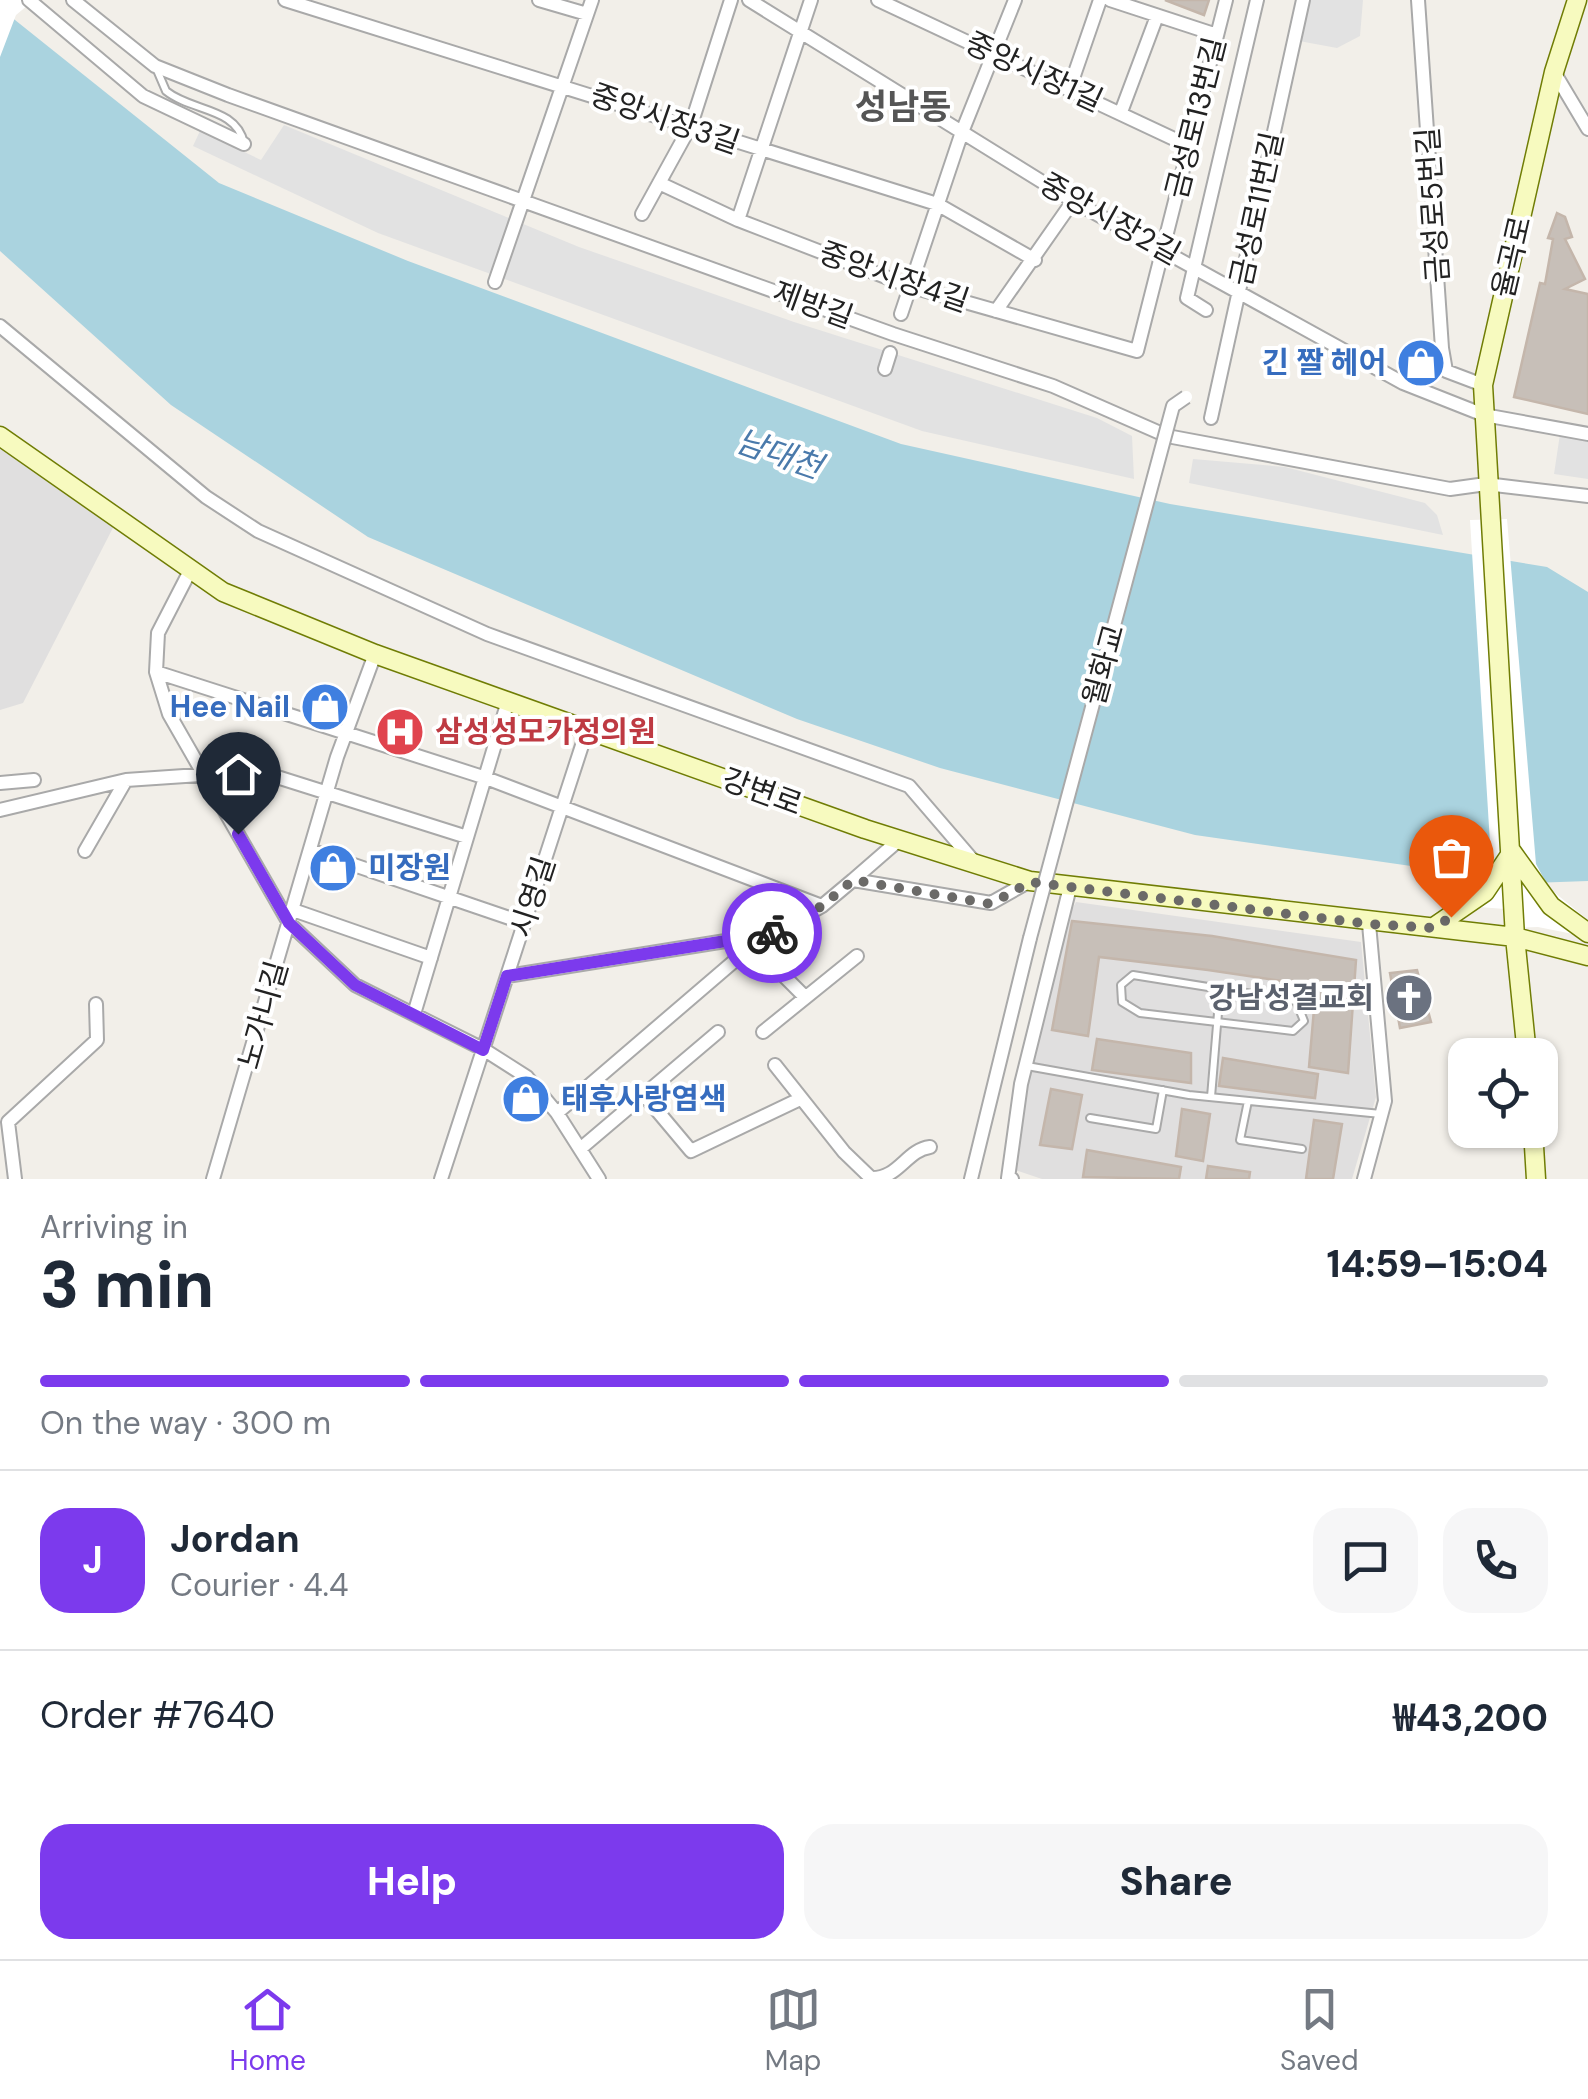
<!DOCTYPE html>
<html lang="en">
<head>
<meta charset="utf-8">
<style>
  :root { --surface:#fff; --page:#f6f6f7; --text:#1f2937; --muted:#747a83; --line:#e0e1e3; --accent:#7c3aed }
  body { margin:0; font-family:"DM Sans","Noto Sans KR",sans-serif; background:var(--page); color:var(--text); height:100vh; display:flex; flex-direction:column; font-size:38px; white-space:nowrap }
  * { box-sizing:border-box; margin:0 }
  p { font-size:32px; color:var(--muted) }
  .icon { flex:none; width:55px; height:55px; fill:none; stroke:currentColor; stroke-width:2; stroke-linecap:round; stroke-linejoin:round }
  .map { position:relative; height:1179px; overflow:hidden }
  .panel { display:flex; flex-direction:column; background:var(--surface); flex:1 }
  .panel>* { flex:none }
  .controls { position:absolute; left:1448px; top:1038px; display:grid; gap:20px }
  .controls a { display:grid; place-items:center; width:110px; height:110px; border-radius:20px; background:var(--surface); box-shadow:0 2px 8px #0004; font-size:50px }
  .pin { position:absolute; display:grid; place-items:center; width:85px; height:85px; color:#fff; margin:-102px -42px; border-radius:50% 50% 50% 0; rotate:-45deg; box-shadow:0 0 10px #0007 }
  .pin .icon { rotate:45deg }
  .courier { position:absolute; display:grid; place-items:center; width:100px; height:100px; margin:-50px; border:8px solid #7c3aed; border-radius:50%; background:#fff; color:#222; box-shadow:0 2px 12px #0007 }
  .head em { font-style:normal; font-weight:800 }
  .head div { display:flex; flex-direction:column-reverse }
  .head { display:flex; align-items:center; justify-content:space-between; height:170px; padding:0 40px }
  h1 { font-size:65px; font-weight:800; line-height:75px }
  .bar { display:grid; grid-template-columns:repeat(4,1fr); gap:15px 10px; align-content:center; height:120px; padding:0 40px }
  .bar i { height:12px; border-radius:8px; background:var(--line) }
  .bar .current { background:var(--accent) }
  .bar p { grid-column:span 4 }
  .line { display:flex; align-items:center; gap:25px; padding:0 40px; border-top:2px solid var(--line) }
  .line div { flex:1 }
  .round { display:grid; place-items:center; flex:none; width:105px; height:105px; border-radius:30px; background:var(--page) }
  .button { display:flex; gap:20px; margin-top:auto; padding:20px 40px }
  .button a { flex:1; height:115px; border-radius:30px; background:var(--accent); color:#fff; font-size:40px; font-weight:800; line-height:115px; text-align:center }
  .button a+a { background:var(--page); color:var(--text) }
  .tabs { display:flex; justify-content:space-around; align-items:center; height:140px; border-top:2px solid var(--line); background:var(--surface); font-size:28px; color:var(--muted) }
  .tabs a { display:grid; justify-items:center; gap:5px }
  .tabs .current { color:var(--accent) }
  .map>svg:first-child { display:block }
  .residential { fill:#e0dfdf }
  .parking { fill:#e2e2e2 }
  .water { fill:#aad3df }
  .pier { fill:#fff }
  .building { fill:#c7bfb8; stroke:#c4b6ab; stroke-width:2.5 }
  .lines { fill:none; stroke-linecap:round; stroke-linejoin:round }
  .lane-casing { stroke:#a9a9a9; stroke-width:10 }
  .street-casing { stroke:#a9a9a9; stroke-width:16 }
  .secondary-casing { stroke:#707d05; stroke-width:21 }
  .lane { stroke:#fff; stroke-width:6 }
  .street { stroke:#fff; stroke-width:12 }
  .secondary { stroke:#f7fabf; stroke-width:18 }
  .street-bridge-casing { stroke:#a9a9a9; stroke-width:16; stroke-linecap:butt }
  .street-bridge { stroke:#fff; stroke-width:12 }
  .done { stroke:#6b6a68; stroke-width:10; stroke-dasharray:0 18 }
  .route { stroke:#7c3aed; stroke-width:12 }
  .labels { text-anchor:middle; stroke-width:8; stroke-linejoin:round; paint-order:stroke }
  .street-label { font-size:30px; fill:#222; stroke:#fff }
  .shop-label { font-size:30px; font-weight:bold; fill:#366cbe; stroke:#fff; text-anchor:end }
  .health-label { font-size:30px; font-weight:bold; fill:#be3a42; stroke:#fff; text-anchor:start }
  .worship-label { font-size:30px; font-weight:bold; fill:#5b616d; stroke:#fff; text-anchor:end }
  .water-label { font-size:32px; font-style:italic; fill:#4a7aab; stroke:#fff }
  .quarter-label { font-size:35px; font-weight:bold; fill:#555; stroke:#fff }
</style>
</head>
<body>
<div class="map">
<svg width="1588" height="1179" viewBox="0 0 1588 1179">
  <rect width="100%" height="100%" fill="#f2efe9"/>
  <path class="residential" d="M8,442L118,518L23,703L0,710V449Z
    M1076,902L1361,942L1376,1097L1352,1179H1042L1015,1170L1027,1087L1066,920Z"/>
  <path class="parking" d="M1308,0H1363L1360,36L1337,48L1299,41Z
    M284,125L579,247L794,322L1097,418L1132,436L1134,479L922,431L378,233L193,146L200,131L261,160Z
    M1560,434L1588,438V479L1554,474Z
    M1193,459L1285,467L1425,503L1437,515L1443,535L1189,483Z"/>
  <path class="water" d="M0,8L219,183L408,261L901,444L1170,504L1547,567L1588,592V881L1480,885L1418,867L1195,835L940,768L797,719L368,537L171,405L0,251Z"/>
  <path class="pier" d="M0,0H34L16,15L0,57Z
    M1507,519L1536,864L1549,888L1588,920V937L1538,927L1505,928V909L1440,904L1475,888L1491,859L1470,520Z"/>
  <path class="building" d="M1165,0H1209L1204,15Z
    M1557,213L1565,217L1572,237L1565,239L1585,279L1565,289L1588,294V414L1514,397L1540,283L1545,284L1553,239L1548,238Z
    M1072,921L1212,936L1356,960L1348,1073L1309,1067L1316,986L1208,970L1099,957L1088,1036L1052,1030Z
    M1417,970L1431,1022L1400,1028L1390,973Z
    M1097,1039L1191,1053V1083L1092,1070Z
    M1223,1058L1318,1074L1315,1098L1219,1086Z
    M1051,1089L1082,1095L1072,1149L1040,1145Z
    M1182,1109L1210,1114L1203,1161L1176,1156Z
    M1314,1120L1342,1124L1333,1179H1306Z
    M1087,1150L1181,1167L1179,1179L1083,1177Z
    M1208,1166L1250,1172L1249,1179H1206Z"/>
  <g class="lines">
    <g class="lane-casing">
      <path id="lane" d="M157,70L166,91C192,112 236,107 244,143
        M1133,975L1296,1001L1304,1021L1293,1031L1140,1013L1122,1002L1121,985Z
        M1027,1066L1189,1095L1381,1114
        M1211,1097L1220,989
        M1248,1101L1240,1140L1302,1149
        M1090,1118L1156,1129L1163,1090"/>
    </g>
    <g class="street-casing">
      <path id="street" d="M29,0L143,96L244,144
        M73,0L155,66L228,95L893,334L1053,386L1167,436L1450,489L1486,484L1588,496
        M285,0L937,204L1035,260
        M539,0L587,14
        M749,0L1073,201L1403,383L1484,415L1588,434
        M878,0L1189,146
        M1110,0L1217,35
        M1418,0L1442,348L1446,371L1483,385
        M1554,72L1588,129
        M1069,90L1100,0
        M1121,112L1157,16
        M659,183L738,220L909,286L1137,351L1226,0
        M642,214L691,125L731,0
        M738,220L811,0
        M495,282L592,0
        M1206,310L1187,298L1257,0
        M996,311L1073,201
        M901,314L962,132L1015,0
        M0,326L206,497L258,531L487,634L909,786L976,864
        M885,369L890,353
        M1211,418L1303,0
        M191,569L158,633L156,672L169,714L289,923L355,985L483,1049L527,1077L557,1113L599,1179
        M156,672L486,778L822,906
        M0,783L34,780
        M0,810L126,780L258,771L467,837
        M310,850L524,923
        M85,851L126,780
        M853,880L899,840
        M293,910L431,958
        M507,976L738,939L753,945L805,997
        M414,1014L508,701
        M763,1032L857,956
        M775,1065L844,1152L871,1178C899,1179 906,1150 930,1147
        M644,1095L691,1151L800,1099
        M557,1113L753,945L822,906L853,880L991,903L1030,881
        M580,1149L718,1032
        M15,1179L8,1122L97,1040L96,1004
        M213,1179L337,757L375,654
        M441,1179L587,730
        M971,1179L1030,938
        M1012,1179L1008,1178L1021,1084L1070,887
        M1364,1179L1385,1101L1369,924"/>
    </g>
    <g class="secondary-casing">
      <path id="secondary" d="M0,436L223,592L375,654L865,829L1030,881L1515,937L1588,956
        M1434,927L1485,892L1512,852L1551,906L1588,933
        M1527,1055L1515,937L1483,385L1554,72L1577,0
        M1533,1130L1536,1179"/>
    </g>
    <use href="#lane" class="lane"/>
    <use href="#street" class="street"/>
    <use href="#secondary" class="secondary"/>
    <g class="street-bridge-casing">
      <path id="street-bridge" d="M1030,938L1173,406L1186,397"/>
    </g>
    <use href="#street-bridge" class="street-bridge"/>
  </g>
  <g class="lines">
    <path class="done" d="M772,933L822,906L853,880L991,904L1030,882L1369,924L1434,928L1451,917"/>
    <path class="route" d="M238,834L289,923L355,985L483,1050L507,976L732,940L754,946L772,933"/>
  </g>
  <defs>
    <g id="shop-disc" transform="scale(2.5)"><circle r="9.5" fill="#3f7fe0" stroke="#fff"/><path d="M-5-2.5h2.3a2.7 3.5 0 0 1 5.4 0H5L5.5 6h-11ZM-1.5-2.5h3a1.5 2.3 0 0 0-3 0Z" fill="#fff"/></g>
    <g id="hospital-disc" transform="scale(2.5)"><circle r="9.5" fill="#e0444e" stroke="#fff"/><path d="M-5-5h3v3.5h4V-5h3V5h-3V1.5h-4V5h-3Z" fill="#fff"/></g>
    <g id="church-disc" transform="scale(2.5)"><circle r="9.5" fill="#6b7280" stroke="#fff"/><path d="M-1.2-6h2.4v3.5h3.3v2.4h-3.3V6h-2.4V-.1h-3.3v-2.4h3.3Z" fill="#fff"/></g>
  </defs>
  <g fill-rule="evenodd">
    <use href="#shop-disc" x="1421" y="363"/>
    <use href="#shop-disc" x="325" y="707"/>
    <use href="#hospital-disc" x="400" y="732"/>
    <use href="#shop-disc" x="333" y="868"/>
    <use href="#church-disc" x="1409" y="998"/>
    <use href="#shop-disc" x="526" y="1099"/>
  </g>
  <g class="labels">
    <g class="street-label">
      <text transform="translate(1034 72) rotate(25)" y="10">중앙시장1길</text>
      <text transform="translate(1196 118) rotate(-76)" y="10">금성로13번길</text>
      <text transform="translate(665 119) rotate(19)" y="10">중앙시장3길</text>
      <text transform="translate(1433 205) rotate(-94)" y="10">금성로5번길</text>
      <text transform="translate(1257 209) rotate(-78)" y="10">금성로11번길</text>
      <text transform="translate(1110 219) rotate(29)" y="10">중앙시장2길</text>
      <text transform="translate(1512 257) rotate(-77)" y="10">율곡로</text>
      <text transform="translate(894 277) rotate(19)" y="10">중앙시장4길</text>
      <text transform="translate(813 305) rotate(20)" y="10">제방길</text>
      <text transform="translate(1104 665) rotate(-75)" y="10">월화교</text>
      <text transform="translate(762 792) rotate(20)" y="10">강변로</text>
      <text transform="translate(533 897) rotate(-72)" y="10">시영길</text>
      <text transform="translate(263 1015) rotate(-74)" y="10">노가니길</text>
    </g>
    <g class="shop-label">
      <text x="1386" y="373">긴 짤 헤어</text>
      <text x="290" y="717">Hee Nail</text>
      <text x="368" y="878" text-anchor="start">미장원</text>
      <text x="561" y="1109" text-anchor="start">태후사랑염색</text>
    </g>
    <g class="health-label">
      <text x="435" y="742">삼성성모가정의원</text>
    </g>
    <g class="worship-label">
      <text x="1374" y="1008">강남성결교회</text>
    </g>
    <g class="water-label">
      <text transform="translate(779 454) rotate(19)" y="11">남대천</text>
    </g>
    <g class="quarter-label">
      <text x="903" y="119">성남동</text>
    </g>
  </g>
</svg>
<div class="controls">
<a><svg class="icon" aria-label="locate" viewBox="0 0 24 24"><circle cx="12" cy="12" r="6"/><path d="M12 2v4M12 18v4M2 12h4M18 12h4"/></svg></a>
</div>
<div class="pin" style="left:1451px;top:917px;background:#ea580c"><svg class="icon" aria-label="bag" viewBox="0 0 24 24"><path d="M5 8h14l-1 12H6zM9 8a3 3 0 0 1 6 0"/></svg></div>
<div class="pin" style="left:238px;top:834px;background:#1f2937"><svg class="icon" aria-label="home" viewBox="0 0 24 24"><path d="M3 11l9-7 9 7M6 9v11h12V9"/></svg></div>
<div class="courier" style="left:772px;top:933px"><svg class="icon" aria-label="bike" viewBox="0 0 24 24"><circle cx="6" cy="16" r="4"/><circle cx="18" cy="16" r="4"/><path d="M6 16l4-8h5l3 8M10 8l3 8H6M13 5h3"/></svg></div>
</div>
<section class="panel">
<div class="head"><div><h1>3 min</h1><p>Arriving in</p></div><em>14:59–15:04</em></div>
<div class="bar"><i class="current"></i><i class="current"></i><i class="current"></i><i></i><p>On the way · 300 m</p></div>
<div class="line" style="height:180px"><b class="round" style="background:var(--accent);color:#fff">J</b><div><b>Jordan</b><p>Courier · 4.4</p></div><a class="round"><svg class="icon" aria-label="chat" viewBox="0 0 24 24"><path d="M4 5h16v11H9l-5 4z"/></svg></a><a class="round"><svg class="icon" aria-label="phone" viewBox="0 0 24 24"><path d="M5 4h4l2 5-3 2q2 4 5 5l2-3 5 2v4C11 20 4 13 5 4z"/></svg></a></div>
<div class="line" style="height:130px"><div>Order #7640</div><b>₩43,200</b></div>
<div class="button"><a>Help</a><a>Share</a></div>
</section>
<nav class="tabs">
<a class="current"><svg class="icon" aria-label="home" viewBox="0 0 24 24"><path d="M3 11l9-7 9 7M6 9v11h12V9"/></svg>Home</a>
<a><svg class="icon" aria-label="map" viewBox="0 0 24 24"><path d="M3 6l6-2 6 2 6-2v14l-6 2-6-2-6 2zM9 4v14M15 6v14"/></svg>Map</a>
<a><svg class="icon" aria-label="saved" viewBox="0 0 24 24"><path d="M7 4h10v16l-5-4-5 4z"/></svg>Saved</a>
</nav>
</body>
</html>
